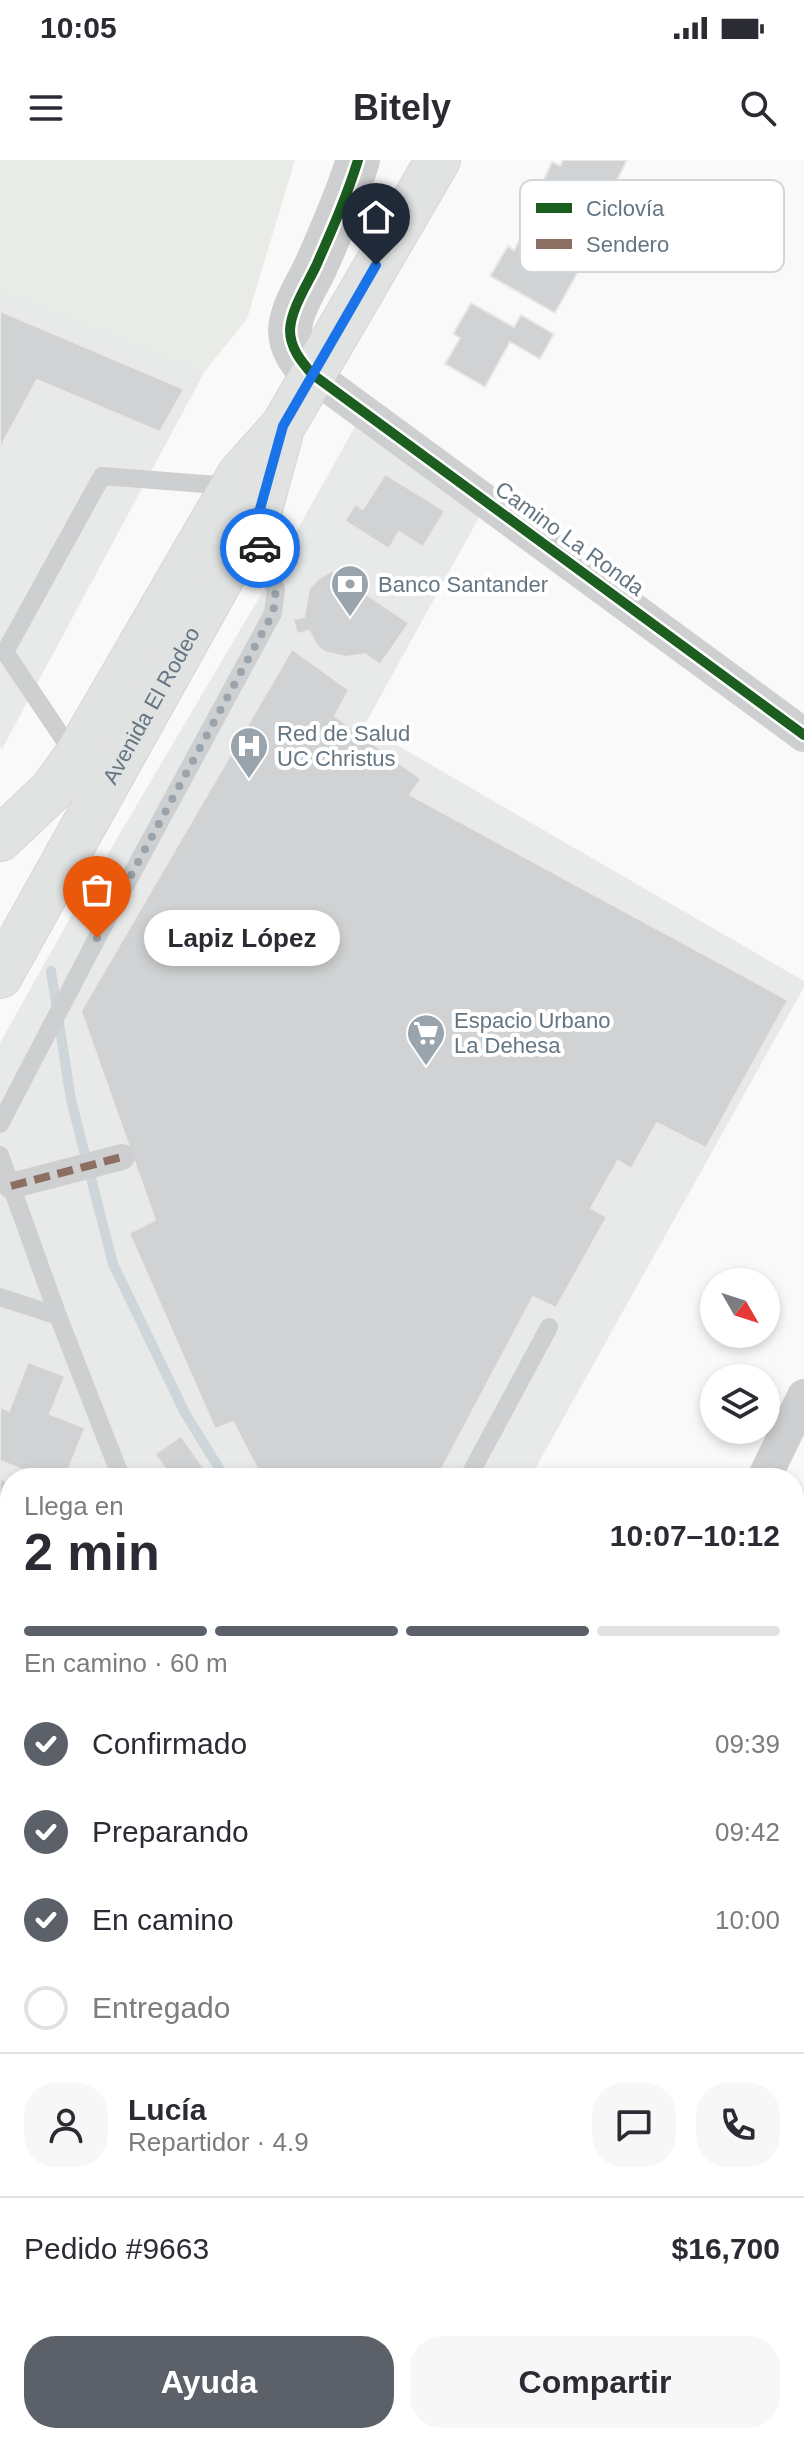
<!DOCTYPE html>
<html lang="es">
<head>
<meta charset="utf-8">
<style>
  :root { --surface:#fff; --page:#f7f7f7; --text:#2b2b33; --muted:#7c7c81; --line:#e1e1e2; --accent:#5c6169 }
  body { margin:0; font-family:Helvetica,sans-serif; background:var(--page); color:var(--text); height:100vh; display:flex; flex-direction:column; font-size:30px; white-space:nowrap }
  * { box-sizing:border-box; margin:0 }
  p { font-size:26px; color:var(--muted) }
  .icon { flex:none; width:44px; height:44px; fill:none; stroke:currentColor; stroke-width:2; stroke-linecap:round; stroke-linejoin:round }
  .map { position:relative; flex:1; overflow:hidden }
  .sheet { position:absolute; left:0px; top:1308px; width:804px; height:976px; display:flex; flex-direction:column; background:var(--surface); border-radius:32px 32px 0 0; box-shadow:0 4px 12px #0003 }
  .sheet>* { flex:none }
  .needle { width:52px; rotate:129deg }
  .controls { position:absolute; left:700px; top:1108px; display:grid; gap:16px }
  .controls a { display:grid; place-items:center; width:80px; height:80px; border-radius:50%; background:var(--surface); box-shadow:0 4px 12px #0003; font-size:40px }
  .pin { position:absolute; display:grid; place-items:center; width:68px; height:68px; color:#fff; margin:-82px -34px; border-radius:50% 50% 50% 0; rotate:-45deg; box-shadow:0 0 8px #0007 }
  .pin .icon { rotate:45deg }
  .courier { position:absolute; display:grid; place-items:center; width:80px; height:80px; margin:-40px; border:6px solid #1a73e8; border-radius:50%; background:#fff; color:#222; box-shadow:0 2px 10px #0007 }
  .bubble { position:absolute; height:56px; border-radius:28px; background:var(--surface); box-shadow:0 4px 12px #0003; font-size:26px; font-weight:600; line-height:56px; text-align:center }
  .headline em { font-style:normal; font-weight:600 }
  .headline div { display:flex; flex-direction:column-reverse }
  .headline { display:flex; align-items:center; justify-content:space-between; height:136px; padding:0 24px }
  h1 { font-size:52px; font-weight:600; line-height:60px }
  .bar { display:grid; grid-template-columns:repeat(4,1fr); gap:12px 8px; align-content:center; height:96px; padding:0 24px }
  .bar i { height:10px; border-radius:6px; background:var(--line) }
  .bar .active { background:var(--accent) }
  .bar p { grid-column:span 4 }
  .line { display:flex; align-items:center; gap:20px; padding:0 24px; border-top:2px solid var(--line) }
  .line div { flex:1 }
  .round { display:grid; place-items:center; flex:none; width:84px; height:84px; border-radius:32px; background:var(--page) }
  ol { padding:0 24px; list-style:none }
  li { display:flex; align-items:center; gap:24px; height:88px }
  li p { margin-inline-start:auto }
  li .icon { padding:8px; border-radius:50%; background:var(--accent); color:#fff; stroke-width:4 }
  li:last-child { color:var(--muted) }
  li i { width:44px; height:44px; border:4px solid var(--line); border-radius:50% }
  .cta { display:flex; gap:16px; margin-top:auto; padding:16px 24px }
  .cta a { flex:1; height:92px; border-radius:32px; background:var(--accent); color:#fff; font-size:32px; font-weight:600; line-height:92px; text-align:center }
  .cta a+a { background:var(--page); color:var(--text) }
  .status { display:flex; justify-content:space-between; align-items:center; height:56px; padding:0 40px; background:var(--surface); direction:ltr }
  .status svg { height:22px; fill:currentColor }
  header { display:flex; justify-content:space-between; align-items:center; height:104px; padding:0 24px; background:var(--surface); font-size:36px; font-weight:600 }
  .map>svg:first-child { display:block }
  .built { fill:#e8e9e9 }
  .green { fill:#e8ebe6 }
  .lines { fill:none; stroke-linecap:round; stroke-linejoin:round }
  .stream { stroke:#ced6d9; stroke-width:10 }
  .building { fill:#d0d2d3; stroke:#e8e8e8; stroke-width:2 }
  .secondary-casing { stroke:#d5d6d7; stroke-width:46 }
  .primary-casing { stroke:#d5d6d7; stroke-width:46 }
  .service { stroke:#cecfd0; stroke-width:18 }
  .pedestrian { stroke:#cecfd0; stroke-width:26 }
  .minor { stroke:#cecfd0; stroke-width:34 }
  .tertiary { stroke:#cecfd0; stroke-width:44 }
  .secondary { stroke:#e1e2e2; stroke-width:44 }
  .primary { stroke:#e1e2e2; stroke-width:44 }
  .quiet { stroke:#8d6e63; stroke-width:8; stroke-dasharray:16 8; stroke-linecap:butt }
  .cycleway-casing { stroke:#fff; stroke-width:15 }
  .cycleway { stroke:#1b5e20; stroke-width:10 }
  .done { stroke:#99a4ac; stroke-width:8; stroke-dasharray:0 14.4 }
  .route { stroke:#1a73e8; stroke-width:10 }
  .labels { text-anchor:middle; stroke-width:8; stroke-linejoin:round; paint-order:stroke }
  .street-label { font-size:22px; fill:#657683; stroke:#fff }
  .poi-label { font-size:22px; fill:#657683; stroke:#fff; text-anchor:start }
  .key { fill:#fff; stroke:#d1d6da; stroke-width:2 }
  .key-label { font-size:22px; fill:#657683 }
</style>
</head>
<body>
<div class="status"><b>10:05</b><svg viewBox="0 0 49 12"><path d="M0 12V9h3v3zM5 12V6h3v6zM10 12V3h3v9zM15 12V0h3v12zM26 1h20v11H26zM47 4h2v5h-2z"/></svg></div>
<header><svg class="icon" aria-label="menu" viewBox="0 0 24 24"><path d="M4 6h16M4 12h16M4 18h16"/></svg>Bitely<svg class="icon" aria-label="search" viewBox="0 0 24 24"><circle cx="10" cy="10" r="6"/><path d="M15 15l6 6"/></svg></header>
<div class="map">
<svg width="804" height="2284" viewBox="0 0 804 2284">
  <rect width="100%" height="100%" fill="#f9f9f9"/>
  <path class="built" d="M0,129L205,211L2,589L0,587Z
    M357,263L481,354L364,566L804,821V827L530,1318H10V1649L0,1645V883L70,758L266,426Z
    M0,1744L10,1747V1807L0,1834Z"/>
  <path class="green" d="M0,0H295L247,159L205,211L0,129Z
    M794,1992L804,1994V2284H521L517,2274H794Z"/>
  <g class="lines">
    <path class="stream" d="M51,811L71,940L113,1104L185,1253L225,1318
      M540,2274L544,2284"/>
  </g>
  <path class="building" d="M563,0H627L594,67L535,38L552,2L560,6Z
    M534,54L592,87L555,153L490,116L508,86L514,90Z
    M471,143L514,167L521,155L554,174L540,199L510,182L485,227L445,204L460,178L453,174Z
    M0,151L184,229L160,272L37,220L0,288Z
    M385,314L445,351L423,387L399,372L389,389L345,361L355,344L363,349Z
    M332,411L409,463L380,505L365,494L346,497L325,492L317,486L309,471L297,474L293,459L304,457L309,429L318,419Z
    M292,489L349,530L335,556L421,619L410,635L788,840L706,988L657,963L631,1009L618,1001L591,1048L607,1057L556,1148L533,1137L437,1318H262L233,1262L215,1269L129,1073L155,1060L81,851Z
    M28,1202L65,1216L50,1254L85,1268L65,1318H44L0,1301V1247L9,1251Z
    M181,1276L211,1318H172L155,1294Z
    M0,1319L10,1323V1389L0,1402Z"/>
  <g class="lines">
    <g class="secondary-casing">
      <path id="secondary" d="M0,1718L10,1721
        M794,1952L804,1955"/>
    </g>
    <g class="primary-casing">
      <g id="primary">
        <path d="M0,679L52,630L75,598L240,314L283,266L438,0"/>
        <path id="s1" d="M0,816L260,349L280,276"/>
      </g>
    </g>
    <path class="service" d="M75,596L5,492L102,316L230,326
      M0,964L97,778L273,453L276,429L252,368
      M0,995L58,1156L119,1312L124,1318
      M0,1137L58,1156
      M468,1318L549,1167
      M586,2274L591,2284"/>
    <path class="pedestrian" d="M11,1026L122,997"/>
    <path class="minor" d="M312,214L804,575
      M764,1318L804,1236
      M794,1355L804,1361
      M0,1757L10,1730
      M467,2274L471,2284
      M41,2284L47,2274
      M201,2284L208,2274"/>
    <path class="tertiary" d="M312,214C301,201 290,188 290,170C291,149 307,125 316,106C331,72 347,36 358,0"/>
    <use href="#secondary" class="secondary"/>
    <use href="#primary" class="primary"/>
    <path class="quiet" d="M11,1026L122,997"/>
    <g class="cycleway-casing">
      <path id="cycleway" d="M358,0C347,36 331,72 316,106C307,125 291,149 290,170C290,188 301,201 312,214L804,575"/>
    </g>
    <use href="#cycleway" class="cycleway"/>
  </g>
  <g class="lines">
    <path class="done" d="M97,778L273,453L276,429L260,388"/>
    <path class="route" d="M260,388L251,366L260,349L283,266L376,105"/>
  </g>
  <defs>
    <g id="bank-pin" transform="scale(2)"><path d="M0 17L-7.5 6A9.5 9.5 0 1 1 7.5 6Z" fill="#99a4ac" stroke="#fff"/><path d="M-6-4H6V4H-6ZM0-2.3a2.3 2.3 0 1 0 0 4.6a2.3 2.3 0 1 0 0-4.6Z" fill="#fff"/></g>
    <g id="hospital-pin" transform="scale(2)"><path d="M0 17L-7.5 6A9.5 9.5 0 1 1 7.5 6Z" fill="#99a4ac" stroke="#fff"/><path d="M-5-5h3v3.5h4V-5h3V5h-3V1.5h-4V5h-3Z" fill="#fff"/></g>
    <g id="supermarket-pin" transform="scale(2)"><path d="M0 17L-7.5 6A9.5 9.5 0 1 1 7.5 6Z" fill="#99a4ac" stroke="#fff"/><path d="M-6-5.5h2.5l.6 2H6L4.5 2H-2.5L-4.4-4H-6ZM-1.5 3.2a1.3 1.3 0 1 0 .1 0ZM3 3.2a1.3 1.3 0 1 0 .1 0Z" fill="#fff"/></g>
  </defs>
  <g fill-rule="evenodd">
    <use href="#bank-pin" x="350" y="424"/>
    <use href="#hospital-pin" x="249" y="586"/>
    <use href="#supermarket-pin" x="426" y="873"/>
  </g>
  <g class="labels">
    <g class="street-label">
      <text transform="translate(570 378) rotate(36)" y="8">Camino La Ronda</text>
      <text dy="8" stroke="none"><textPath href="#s1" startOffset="310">Avenida El Rodeo</textPath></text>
    </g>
    <g class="poi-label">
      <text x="378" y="432">Banco Santander</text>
      <text x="277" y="581">Red de Salud<tspan x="277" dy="25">UC Christus</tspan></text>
      <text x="454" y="868">Espacio Urbano<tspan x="454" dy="25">La Dehesa</tspan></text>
    </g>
  </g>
  <rect x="520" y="20" width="264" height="92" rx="12" class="key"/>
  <rect x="536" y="43" width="36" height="10" fill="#1b5e20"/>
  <rect x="536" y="79" width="36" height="10" fill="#8d6e63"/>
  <g class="key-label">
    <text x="586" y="56">Ciclovía</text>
    <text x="586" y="92">Sendero</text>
  </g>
</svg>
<div class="controls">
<a><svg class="needle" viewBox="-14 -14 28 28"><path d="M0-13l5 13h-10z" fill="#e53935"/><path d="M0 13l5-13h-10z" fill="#7c7c81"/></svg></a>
<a><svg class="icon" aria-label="layers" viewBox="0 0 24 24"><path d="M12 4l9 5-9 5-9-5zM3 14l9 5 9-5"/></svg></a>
</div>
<div class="pin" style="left:97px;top:778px;background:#ea580c"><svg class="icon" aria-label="bag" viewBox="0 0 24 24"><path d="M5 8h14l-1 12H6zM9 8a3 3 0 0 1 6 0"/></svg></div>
<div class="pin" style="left:376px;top:105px;background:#1f2937"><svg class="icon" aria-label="home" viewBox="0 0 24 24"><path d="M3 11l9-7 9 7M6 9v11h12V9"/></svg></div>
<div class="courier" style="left:260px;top:388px"><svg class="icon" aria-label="car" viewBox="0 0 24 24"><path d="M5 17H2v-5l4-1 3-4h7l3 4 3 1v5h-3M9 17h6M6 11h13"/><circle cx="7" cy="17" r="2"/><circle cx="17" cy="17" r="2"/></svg></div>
<div class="bubble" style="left:144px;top:750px;width:196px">Lapiz López</div>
<section class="sheet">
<div class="headline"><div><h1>2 min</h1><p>Llega en</p></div><em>10:07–10:12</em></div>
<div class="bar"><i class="active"></i><i class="active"></i><i class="active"></i><i></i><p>En camino · 60 m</p></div>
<ol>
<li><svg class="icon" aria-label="check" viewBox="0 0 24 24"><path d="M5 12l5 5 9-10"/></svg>Confirmado<p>09:39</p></li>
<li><svg class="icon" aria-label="check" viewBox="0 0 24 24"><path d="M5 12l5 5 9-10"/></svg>Preparando<p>09:42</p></li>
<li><svg class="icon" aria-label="check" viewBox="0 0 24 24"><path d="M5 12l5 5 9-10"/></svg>En camino<p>10:00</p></li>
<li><i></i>Entregado</li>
</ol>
<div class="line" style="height:144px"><a class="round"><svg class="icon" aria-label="person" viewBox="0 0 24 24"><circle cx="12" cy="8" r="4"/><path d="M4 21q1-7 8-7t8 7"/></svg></a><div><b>Lucía</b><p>Repartidor · 4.9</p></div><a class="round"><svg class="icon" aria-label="chat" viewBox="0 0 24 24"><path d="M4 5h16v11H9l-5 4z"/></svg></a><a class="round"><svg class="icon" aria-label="phone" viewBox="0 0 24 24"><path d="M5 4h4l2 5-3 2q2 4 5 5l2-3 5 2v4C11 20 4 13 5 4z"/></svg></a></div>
<div class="line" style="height:104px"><div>Pedido #9663</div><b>$16,700</b></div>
<div class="cta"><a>Ayuda</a><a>Compartir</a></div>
</section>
</div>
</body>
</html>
